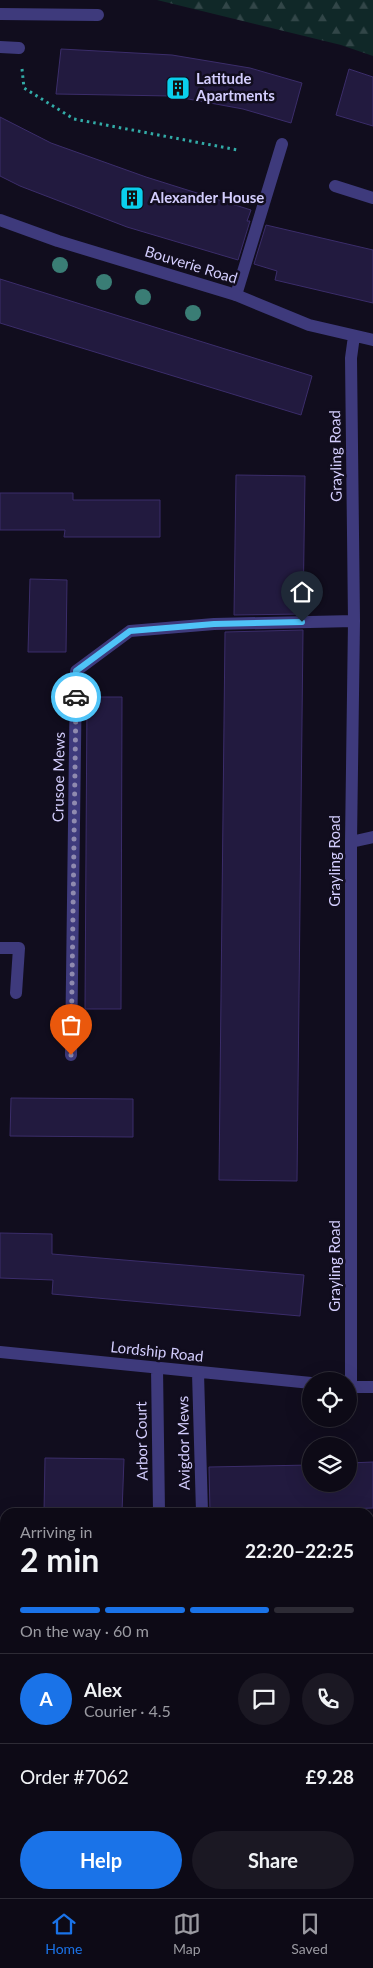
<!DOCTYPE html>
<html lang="en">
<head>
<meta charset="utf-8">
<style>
  :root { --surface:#0d0a16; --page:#1b1823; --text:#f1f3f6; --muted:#9a9aa1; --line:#2d2b35; --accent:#1a73e8 }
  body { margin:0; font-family:Lato,sans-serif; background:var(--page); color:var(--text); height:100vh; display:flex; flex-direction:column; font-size:19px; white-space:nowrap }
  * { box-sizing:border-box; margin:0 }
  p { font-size:16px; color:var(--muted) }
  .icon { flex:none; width:28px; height:28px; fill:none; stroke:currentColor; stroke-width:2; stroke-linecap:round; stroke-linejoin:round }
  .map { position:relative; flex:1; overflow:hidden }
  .sheet { position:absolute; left:0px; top:1508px; width:374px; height:391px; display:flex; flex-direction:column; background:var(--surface); border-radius:15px 15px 0 0; box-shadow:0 5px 20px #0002,0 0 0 1px var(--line) }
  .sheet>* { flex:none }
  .tools { position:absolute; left:302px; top:1372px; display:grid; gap:10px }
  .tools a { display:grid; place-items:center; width:55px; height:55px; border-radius:50%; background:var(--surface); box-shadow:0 5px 20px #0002,0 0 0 1px var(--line); font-size:25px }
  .pin { position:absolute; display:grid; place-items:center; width:42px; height:42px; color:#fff; margin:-51px -21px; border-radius:50% 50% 50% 0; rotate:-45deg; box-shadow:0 0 5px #0007 }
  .pin .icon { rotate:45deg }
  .courier { position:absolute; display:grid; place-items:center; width:50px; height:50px; margin:-25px; border:4px solid #4fc3f7; border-radius:50%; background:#fff; color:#222; box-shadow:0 1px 6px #0007 }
  .head em { font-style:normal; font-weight:700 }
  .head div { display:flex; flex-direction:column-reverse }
  .head { display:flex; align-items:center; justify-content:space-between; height:85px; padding:0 20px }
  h1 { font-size:32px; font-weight:700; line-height:38px }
  .bar { display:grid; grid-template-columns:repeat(4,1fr); gap:8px 5px; align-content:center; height:60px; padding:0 20px }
  .bar i { height:6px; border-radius:4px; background:var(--line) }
  .bar .on { background:var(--accent) }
  .bar p { grid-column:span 4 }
  .line { display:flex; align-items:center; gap:12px; padding:0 20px; border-top:1px solid var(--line) }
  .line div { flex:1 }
  .round { display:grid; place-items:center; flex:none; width:52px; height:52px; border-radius:26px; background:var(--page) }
  .primary-button { display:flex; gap:10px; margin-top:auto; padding:10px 20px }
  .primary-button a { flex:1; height:58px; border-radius:30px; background:var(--accent); color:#fff; font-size:20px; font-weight:700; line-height:58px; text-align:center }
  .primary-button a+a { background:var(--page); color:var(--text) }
  .dock { display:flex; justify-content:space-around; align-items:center; height:70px; border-top:1px solid var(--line); background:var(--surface); font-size:14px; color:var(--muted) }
  .dock a { display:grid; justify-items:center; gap:2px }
  .dock .on { color:var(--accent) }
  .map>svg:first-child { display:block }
  .forest { fill:url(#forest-firs) }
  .building { fill:#221a3f; stroke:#3b2d6a }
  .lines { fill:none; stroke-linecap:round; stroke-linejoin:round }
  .path { stroke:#32aba7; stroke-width:3; stroke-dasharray:2.5 4; stroke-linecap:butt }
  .service { stroke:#3e3a7c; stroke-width:12 }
  .minor { stroke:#3e3a7c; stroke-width:12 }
  .tree { fill:#3a7d75 }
  .done { stroke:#8f8aaf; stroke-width:5; stroke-dasharray:0 9 }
  .route { stroke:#4fc3f7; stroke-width:6 }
  .labels { text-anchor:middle; stroke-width:5; stroke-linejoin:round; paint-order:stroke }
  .poi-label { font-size:15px; font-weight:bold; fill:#d3cdfd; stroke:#110d1e; text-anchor:start }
  .street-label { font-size:15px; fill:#d3cdfd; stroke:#110d1e }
</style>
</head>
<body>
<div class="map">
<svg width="373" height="1898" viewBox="0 0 373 1898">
  <defs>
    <pattern id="forest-firs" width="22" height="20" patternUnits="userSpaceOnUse" patternTransform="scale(1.25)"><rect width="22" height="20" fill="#102828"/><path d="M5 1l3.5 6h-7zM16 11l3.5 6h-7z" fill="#324648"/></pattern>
  </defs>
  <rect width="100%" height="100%" fill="#110d1e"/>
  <path class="forest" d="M157,0H373V56L341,45Z"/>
  <path class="building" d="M61,49L172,55L250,68L302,83L291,123L243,109L172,96L56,94Z
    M349,69L373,77V126L336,115Z
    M0,117L51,143L146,177L251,210L247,221H250L238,260L127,227L20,186L0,176Z
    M266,225L373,250V303L275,280L277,271L254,264Z
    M0,279L312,376L301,415L0,323Z
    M236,475L305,476L303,614L234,615Z
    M0,493H73V500H160V537H64L65,530H0Z
    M30,579L67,580L66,652H28Z
    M303,630L297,1181L219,1180L225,632Z
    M87,697H122L121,1009H85Z
    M11,1098L133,1099V1137L10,1136Z
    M0,1233L52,1234V1254L304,1275L300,1316L52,1294L53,1280L0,1278Z
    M45,1458L124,1459L122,1512H44Z
    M373,1462V1508L315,1510V1512H210L209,1467L311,1465V1484H349V1463Z"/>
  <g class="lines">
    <path class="path" d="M22,69L24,88L74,119L238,150"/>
    <path class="service" d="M0,14L98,15
      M0,47L19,48
      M236,295L282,144
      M0,948H19L16,993
      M61,1898V1894"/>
    <path class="minor" d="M335,186L373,198
      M0,220L58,241L236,295L309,325L373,340
      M351,842L373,837
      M71,1055L76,671L130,631L214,624L354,621
      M0,1352L311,1383
      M157,1368L159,1512
      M198,1373L202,1512
      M349,1387H373
      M351,1387V842L354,621L351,358L354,336
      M168,1894V1898
      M211,1894V1898"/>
  </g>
  <g class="tree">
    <circle cx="60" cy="265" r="8"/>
    <circle cx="104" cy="282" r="8"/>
    <circle cx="143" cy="297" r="8"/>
    <circle cx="193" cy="313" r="8"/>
  </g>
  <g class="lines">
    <path class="done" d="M71,1055L76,697"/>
    <path class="route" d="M76,697V671L130,631L214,624L302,622"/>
  </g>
  <defs>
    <g id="building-square" transform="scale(1.25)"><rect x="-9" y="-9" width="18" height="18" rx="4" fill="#0acfec" stroke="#110d1e"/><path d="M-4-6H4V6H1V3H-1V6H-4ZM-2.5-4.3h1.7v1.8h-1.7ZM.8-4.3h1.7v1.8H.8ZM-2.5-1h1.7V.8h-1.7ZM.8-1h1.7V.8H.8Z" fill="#111"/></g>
  </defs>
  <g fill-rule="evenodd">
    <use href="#building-square" x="178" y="88"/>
    <use href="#building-square" x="132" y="198"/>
  </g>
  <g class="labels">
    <g class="poi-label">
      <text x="196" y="84">Latitude<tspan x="196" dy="17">Apartments</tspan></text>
      <text x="150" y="203">Alexander House</text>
    </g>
    <g class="street-label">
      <text transform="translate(191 265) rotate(17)" y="5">Bouverie Road</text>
      <text transform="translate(336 456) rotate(-91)" y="5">Grayling Road</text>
      <text transform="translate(59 777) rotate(-89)" y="5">Crusoe Mews</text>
      <text transform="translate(335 861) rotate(-90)" y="5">Grayling Road</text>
      <text transform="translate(335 1266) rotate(-90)" y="5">Grayling Road</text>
      <text transform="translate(157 1352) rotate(6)" y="5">Lordship Road</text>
      <text transform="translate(142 1441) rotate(-91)" y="5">Arbor Court</text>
      <text transform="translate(184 1443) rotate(-91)" y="5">Avigdor Mews</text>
    </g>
  </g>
</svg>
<div class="tools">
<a><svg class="icon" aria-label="locate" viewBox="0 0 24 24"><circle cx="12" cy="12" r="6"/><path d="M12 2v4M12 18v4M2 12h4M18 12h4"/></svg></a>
<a><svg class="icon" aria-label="layers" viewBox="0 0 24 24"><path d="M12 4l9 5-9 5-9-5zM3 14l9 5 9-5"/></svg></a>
</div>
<div class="pin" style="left:71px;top:1055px;background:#ea580c"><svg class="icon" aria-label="bag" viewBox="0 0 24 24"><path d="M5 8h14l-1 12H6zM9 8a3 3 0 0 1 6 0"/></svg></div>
<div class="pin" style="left:302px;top:622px;background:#1f2937"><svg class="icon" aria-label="home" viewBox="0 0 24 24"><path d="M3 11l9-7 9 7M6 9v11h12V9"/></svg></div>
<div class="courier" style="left:76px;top:697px"><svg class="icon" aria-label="car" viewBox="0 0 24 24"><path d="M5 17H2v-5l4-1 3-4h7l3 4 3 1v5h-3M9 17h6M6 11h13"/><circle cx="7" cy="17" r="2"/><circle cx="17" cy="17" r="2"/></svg></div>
<section class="sheet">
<div class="head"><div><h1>2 min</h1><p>Arriving in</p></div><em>22:20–22:25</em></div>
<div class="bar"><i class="on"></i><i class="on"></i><i class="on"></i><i></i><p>On the way · 60 m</p></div>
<div class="line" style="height:90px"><b class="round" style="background:var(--accent);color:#fff">A</b><div><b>Alex</b><p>Courier · 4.5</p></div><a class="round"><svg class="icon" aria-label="chat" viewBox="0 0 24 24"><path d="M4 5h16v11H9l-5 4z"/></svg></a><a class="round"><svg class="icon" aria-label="phone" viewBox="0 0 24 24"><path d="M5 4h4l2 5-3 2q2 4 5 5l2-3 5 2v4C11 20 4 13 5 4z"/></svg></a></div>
<div class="line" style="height:65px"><div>Order #7062</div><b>£9.28</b></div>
<div class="primary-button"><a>Help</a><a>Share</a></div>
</section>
</div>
<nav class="dock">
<a class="on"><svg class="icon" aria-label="home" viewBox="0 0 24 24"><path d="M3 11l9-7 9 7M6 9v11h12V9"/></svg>Home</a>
<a><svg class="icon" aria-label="map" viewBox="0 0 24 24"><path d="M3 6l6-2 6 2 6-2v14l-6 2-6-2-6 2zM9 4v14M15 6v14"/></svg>Map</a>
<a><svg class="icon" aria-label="saved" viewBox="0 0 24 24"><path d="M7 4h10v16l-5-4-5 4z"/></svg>Saved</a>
</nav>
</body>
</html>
